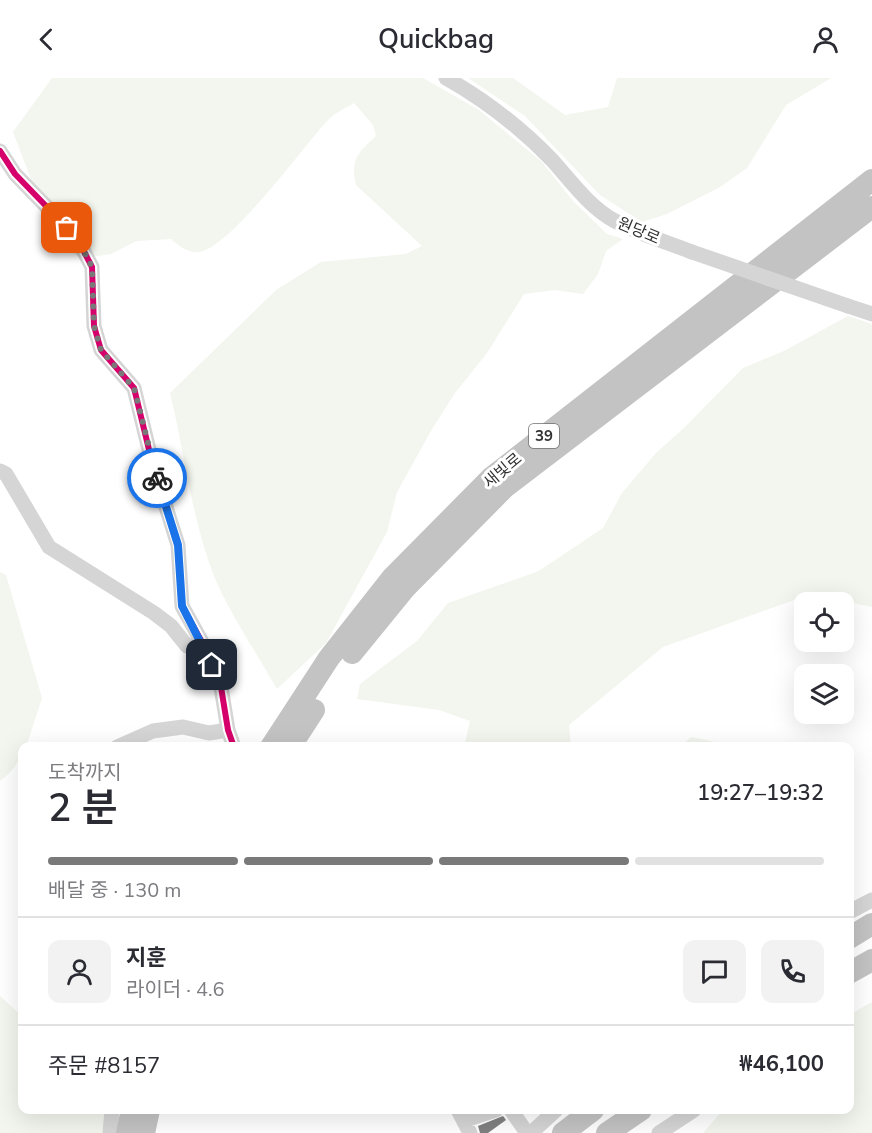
<!DOCTYPE html>
<html lang="ko">
<head>
<meta charset="utf-8">
<style>
  :root { --surface:#fff; --page:#f2f2f3; --text:#2b2b33; --muted:#7c7c81; --line:#e1e1e2; --accent:#797979 }
  body { margin:0; font-family:"Nunito Sans","Noto Sans KR",sans-serif; background:var(--page); color:var(--text); height:100vh; display:flex; flex-direction:column; font-size:22px; white-space:nowrap }
  * { box-sizing:border-box; margin:0 }
  p { font-size:20px; color:var(--muted) }
  .icon { flex:none; width:33px; height:33px; fill:none; stroke:currentColor; stroke-width:2; stroke-linecap:round; stroke-linejoin:round }
  .map { position:relative; flex:1; overflow:hidden }
  .drawer { position:absolute; left:18px; top:664px; width:836px; height:372px; display:flex; flex-direction:column; background:var(--surface); border-radius:12px; box-shadow:0 6px 24px #0002 }
  .drawer>* { flex:none }
  .fabs { position:absolute; left:794px; top:514px; display:grid; gap:12px }
  .fabs a { display:grid; place-items:center; width:60px; height:60px; border-radius:12px; background:var(--surface); box-shadow:0 6px 24px #0002; font-size:30px }
  .pin { position:absolute; display:grid; place-items:center; width:51px; height:51px; color:#fff; margin:-26px; border-radius:12px; box-shadow:0 3px 9px #0006 }
  .courier { position:absolute; display:grid; place-items:center; width:60px; height:60px; margin:-30px; border:4px solid #1a73e8; border-radius:50%; background:#fff; color:#222; box-shadow:0 2px 8px #0007 }
  .overview em { font-style:normal; font-weight:600 }
  .overview div { display:flex; flex-direction:column-reverse }
  .overview { display:flex; align-items:center; justify-content:space-between; height:102px; padding:0 30px }
  h1 { font-size:39px; font-weight:600; line-height:45px }
  .bar { display:grid; grid-template-columns:repeat(4,1fr); gap:9px 6px; align-content:center; height:72px; padding:0 30px }
  .bar i { height:8px; border-radius:4px; background:var(--line) }
  .bar .current { background:var(--accent) }
  .bar p { grid-column:span 4 }
  .line { display:flex; align-items:center; gap:15px; padding:0 30px; border-top:2px solid var(--line) }
  .line div { flex:1 }
  .round { display:grid; place-items:center; flex:none; width:63px; height:63px; border-radius:12px; background:var(--page) }
  header { display:flex; justify-content:space-between; align-items:center; height:78px; padding:0 30px; background:var(--surface); font-size:27px; font-weight:600 }
  .map>svg:first-child { display:block }
  .green { fill:#f2f6ee }
  .building { fill:#808080 }
  .lines { fill:none; stroke-linecap:round; stroke-linejoin:round }
  .minor { stroke:#d5d5d5; stroke-width:15 }
  .highway { stroke:#c3c3c3; stroke-width:22 }
  .minor-bridge { stroke:#d5d5d5; stroke-width:15 }
  .cycleway-casing { stroke:#fff; stroke-width:10 }
  .cycleway { stroke:#d6006c; stroke-width:6 }
  .done { stroke:#797979; stroke-width:6; stroke-dasharray:0 10.8 }
  .route { stroke:#1a73e8; stroke-width:8 }
  .labels { text-anchor:middle; stroke-width:6; stroke-linejoin:round; paint-order:stroke }
  .shield { fill:#fff; stroke:#6f6f6f; stroke-width:1.5 }
  .shield-label { font-size:15px; font-weight:bold; fill:#313131 }
  .street-label { font-size:16px; fill:#313131; stroke:#fff }
</style>
</head>
<body>
<header><svg class="icon" aria-label="back" viewBox="0 0 24 24"><path d="M15 5l-7 7 7 7"/></svg>Quickbag<svg class="icon" aria-label="person" viewBox="0 0 24 24"><circle cx="12" cy="8" r="4"/><path d="M4 21q1-7 8-7t8 7"/></svg></header>
<div class="map">
<svg width="872" height="1055" viewBox="0 0 872 1055">
  <rect width="100%" height="100%" fill="#fff"/>
  <path class="green" d="M52,0H423L479,32L542,84L573,123L607,156L623,161L606,173L598,196L583,216L555,212L524,216L487,275L455,315L432,351L397,414L387,454L326,565L277,611C258,577 228,533 214,498C191,439 185,376 170,315L276,212L321,184L406,176L422,168L356,107C350,81 358,75 376,58L373,47L354,25C346,30 334,35 327,43C303,69 231,169 199,174C188,175 179,168 171,161L136,163L111,176L84,180L57,169L13,54Z
    M468,0H513L565,37L608,29L617,0H831L786,27L747,90L720,109L667,136L642,144L600,117L525,38Z
    M848,238L872,246V529L811,516L663,569L569,647L571,669H464L470,643L439,632L357,621L360,606L417,563L448,525L539,493L603,450L622,415L656,375L684,350L743,290L784,273Z
    M0,494L6,497L42,620L26,669H22C22,683 11,695 0,703Z
    M691,659L739,669H679Z
    M0,918L22,938V1032H133L139,1055H0Z
    M872,924V1055H703L723,1032H849V937Z"/>
  <path class="building" d="M503,1038L506,1042L488,1055H480L478,1048Z"/>
  <g class="lines">
    <path class="minor" d="M446,0C485,22 521,50 552,82C571,103 590,130 615,143C639,156 667,164 692,174
      M0,73L15,96L77,160L92,189L94,248L101,272L134,310L153,388L178,467L182,528L203,566L221,609L228,652L234,669
      M848,228L872,236
      M0,393L6,396L49,469L154,535L171,548L187,568L203,566
      M117,669L153,653L183,649L209,655L228,652
      M849,834L872,822
      M458,1032L470,1055
      M511,1032L527,1055
      M466,1042L496,1032
      M110,1055L112,1032
      M531,1055L556,1032
      M659,1055L694,1032"/>
    <path class="highway" d="M352,575L405,510L505,409L872,129
      M271,669L329,580L392,500L491,400L872,102
      M290,669L314,632
      M849,860L872,846
      M849,895L872,882
      M127,1055L132,1032
      M144,1055L149,1032
      M563,1055L593,1032
      M607,1055L641,1032"/>
    <path class="minor-bridge" d="M692,174L848,228"/>
    <g class="cycleway-casing">
      <path id="cycleway" d="M0,73L15,96L77,160L92,189L94,248L101,272L134,310L153,388L178,467L182,528L203,566L221,609L228,652L234,669"/>
    </g>
    <use href="#cycleway" class="cycleway"/>
  </g>
  <g class="lines">
    <path class="done" d="M67,150L77,160L92,189L94,248L101,272L134,310L157,400"/>
    <path class="route" d="M157,400L178,467L182,528L212,587"/>
  </g>
  <g class="labels">
    <rect class="shield" x="529" y="346" width="30" height="24" rx="4.5"/>
    <g class="shield-label">
      <text x="544" y="363">39</text>
    </g>
    <g class="street-label">
      <text transform="translate(639 152) rotate(23)" y="6">원당로</text>
      <text transform="translate(502 392) rotate(-40)" y="6">새빛로</text>
    </g>
  </g>
</svg>
<div class="fabs">
<a><svg class="icon" aria-label="locate" viewBox="0 0 24 24"><circle cx="12" cy="12" r="6"/><path d="M12 2v4M12 18v4M2 12h4M18 12h4"/></svg></a>
<a><svg class="icon" aria-label="layers" viewBox="0 0 24 24"><path d="M12 4l9 5-9 5-9-5zM3 14l9 5 9-5"/></svg></a>
</div>
<div class="pin" style="left:67px;top:150px;background:#ea580c"><svg class="icon" aria-label="bag" viewBox="0 0 24 24"><path d="M5 8h14l-1 12H6zM9 8a3 3 0 0 1 6 0"/></svg></div>
<div class="pin" style="left:212px;top:587px;background:#1f2937"><svg class="icon" aria-label="home" viewBox="0 0 24 24"><path d="M3 11l9-7 9 7M6 9v11h12V9"/></svg></div>
<div class="courier" style="left:157px;top:400px"><svg class="icon" aria-label="bike" viewBox="0 0 24 24"><circle cx="6" cy="16" r="4"/><circle cx="18" cy="16" r="4"/><path d="M6 16l4-8h5l3 8M10 8l3 8H6M13 5h3"/></svg></div>
<section class="drawer">
<div class="overview"><div><h1>2 분</h1><p>도착까지</p></div><em>19:27–19:32</em></div>
<div class="bar"><i class="current"></i><i class="current"></i><i class="current"></i><i></i><p>배달 중 · 130 m</p></div>
<div class="line" style="height:108px"><a class="round"><svg class="icon" aria-label="person" viewBox="0 0 24 24"><circle cx="12" cy="8" r="4"/><path d="M4 21q1-7 8-7t8 7"/></svg></a><div><b>지훈</b><p>라이더 · 4.6</p></div><a class="round"><svg class="icon" aria-label="chat" viewBox="0 0 24 24"><path d="M4 5h16v11H9l-5 4z"/></svg></a><a class="round"><svg class="icon" aria-label="phone" viewBox="0 0 24 24"><path d="M5 4h4l2 5-3 2q2 4 5 5l2-3 5 2v4C11 20 4 13 5 4z"/></svg></a></div>
<div class="line" style="height:78px"><div>주문 #8157</div><b>₩46,100</b></div>
</section>
</div>
</body>
</html>
